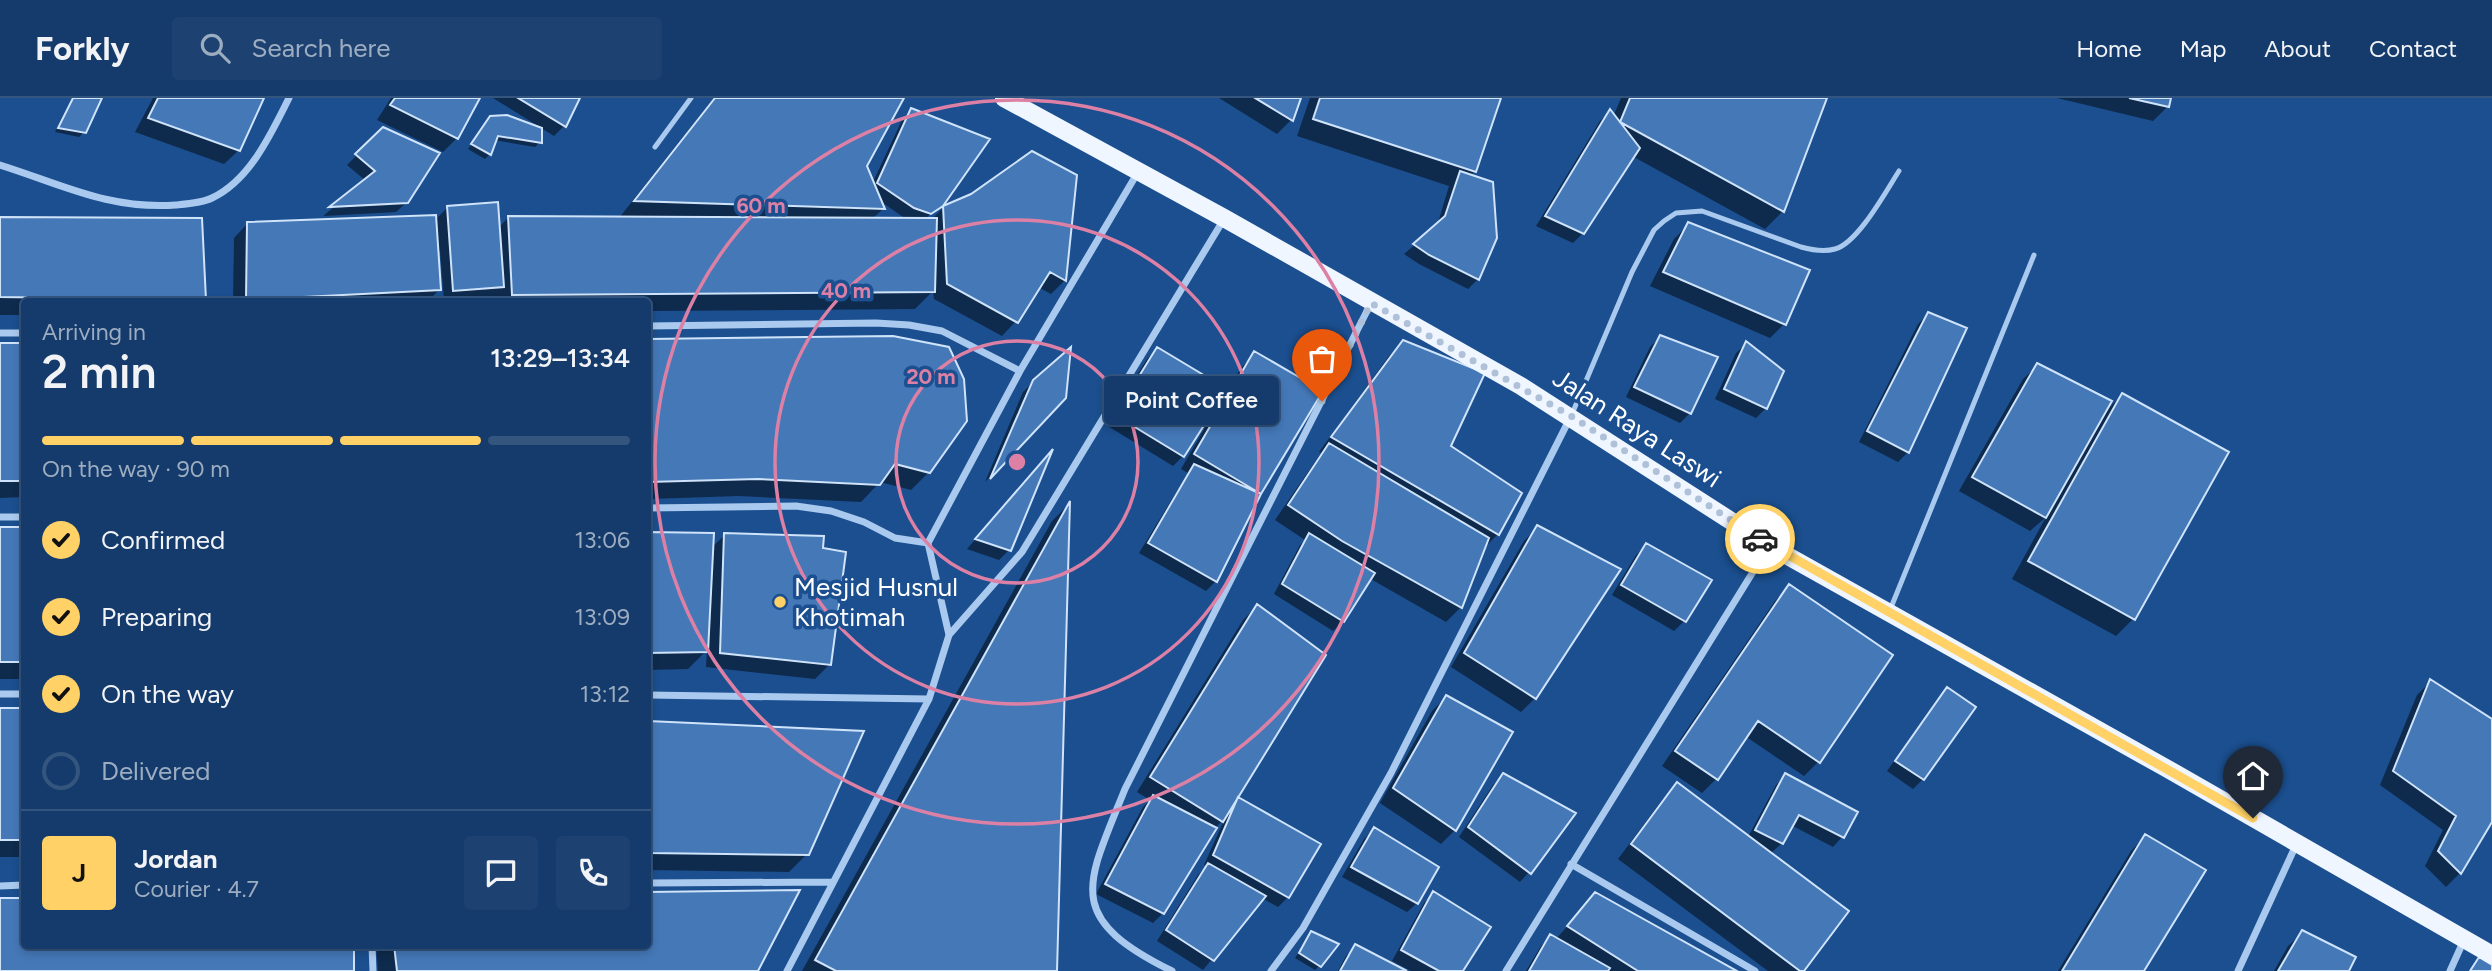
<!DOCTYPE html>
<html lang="en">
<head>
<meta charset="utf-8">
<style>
  :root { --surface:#143b6b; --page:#1d4271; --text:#f1f3f6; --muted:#9dadc1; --line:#33557e; --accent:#ffd166 }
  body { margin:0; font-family:Figtree,sans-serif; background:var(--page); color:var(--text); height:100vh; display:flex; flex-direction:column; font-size:26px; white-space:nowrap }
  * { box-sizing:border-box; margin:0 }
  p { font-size:23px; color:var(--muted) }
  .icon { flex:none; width:38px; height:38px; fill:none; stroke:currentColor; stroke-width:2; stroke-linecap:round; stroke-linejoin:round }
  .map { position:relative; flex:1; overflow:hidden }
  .details { position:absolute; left:21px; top:200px; width:630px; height:651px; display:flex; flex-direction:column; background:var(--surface); border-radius:7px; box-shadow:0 4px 10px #0003,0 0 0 2px var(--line) }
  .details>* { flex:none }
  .pin { position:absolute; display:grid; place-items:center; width:60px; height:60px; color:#fff; margin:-72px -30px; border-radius:50% 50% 50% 0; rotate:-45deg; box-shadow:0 0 7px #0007 }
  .pin .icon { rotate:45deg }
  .courier { position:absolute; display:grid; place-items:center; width:70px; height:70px; margin:-35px; border:5px solid #ffd166; border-radius:50%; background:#fff; color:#222; box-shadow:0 2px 9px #0007 }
  .bubble { position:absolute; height:49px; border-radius:7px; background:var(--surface); box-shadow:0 4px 10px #0003,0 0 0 2px var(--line); font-size:23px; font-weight:600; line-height:49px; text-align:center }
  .overview em { font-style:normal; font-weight:600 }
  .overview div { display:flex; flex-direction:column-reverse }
  .overview { display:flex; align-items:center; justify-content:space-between; height:119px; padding:0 21px }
  h1 { font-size:46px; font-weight:600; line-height:52px }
  .bar { display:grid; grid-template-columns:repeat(4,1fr); gap:10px 7px; align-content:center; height:84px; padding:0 21px }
  .bar i { height:9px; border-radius:5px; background:var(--line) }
  .bar .selected { background:var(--accent) }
  .bar p { grid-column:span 4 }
  .line { display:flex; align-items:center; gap:18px; padding:0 21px; border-top:2px solid var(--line) }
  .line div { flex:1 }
  .round { display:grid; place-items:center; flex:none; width:74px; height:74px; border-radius:7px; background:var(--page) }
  ol { padding:0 21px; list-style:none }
  li { display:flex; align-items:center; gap:21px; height:77px }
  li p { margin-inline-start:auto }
  li .icon { padding:7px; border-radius:50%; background:var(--accent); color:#111; stroke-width:4 }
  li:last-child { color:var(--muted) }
  li i { width:38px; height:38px; border:4px solid var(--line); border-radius:50% }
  header { display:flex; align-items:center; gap:42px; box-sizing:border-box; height:98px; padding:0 35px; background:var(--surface); border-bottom:2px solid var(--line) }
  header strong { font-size:33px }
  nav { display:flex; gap:38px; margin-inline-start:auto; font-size:24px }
  .search { width:490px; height:63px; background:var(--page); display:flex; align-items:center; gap:18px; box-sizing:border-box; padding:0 24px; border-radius:7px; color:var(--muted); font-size:26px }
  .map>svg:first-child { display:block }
  .shadow { fill:#0007; fill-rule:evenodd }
  .building { fill:#4478b7; stroke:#cfe3fa; stroke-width:2 }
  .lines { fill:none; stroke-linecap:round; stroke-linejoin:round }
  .lane { stroke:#a9c9ee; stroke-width:5 }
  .street { stroke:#a9c9ee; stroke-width:7 }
  .primary { stroke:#f0f6ff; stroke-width:18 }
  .done { stroke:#afc1d8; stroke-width:7; stroke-dasharray:0 12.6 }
  .route { stroke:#ffd166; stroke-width:9 }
  .ring { fill:none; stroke:#dd80a5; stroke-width:3.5 }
  .poi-dot { fill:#ffd166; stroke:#1b4f8f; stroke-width:2.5 }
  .labels { text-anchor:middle; stroke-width:7; stroke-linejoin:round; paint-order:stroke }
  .street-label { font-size:26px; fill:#fff; stroke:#1b4f8f }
  .poi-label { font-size:26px; fill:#fff; stroke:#1b4f8f; text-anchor:start }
  .centre { fill:#dd80a5; stroke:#1b4f8f; stroke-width:3.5 }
  .ring-label { font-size:21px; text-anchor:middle; font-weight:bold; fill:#dd80a5; stroke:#1b4f8f; stroke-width:7; stroke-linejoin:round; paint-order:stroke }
</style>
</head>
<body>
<header>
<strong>Forkly</strong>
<div class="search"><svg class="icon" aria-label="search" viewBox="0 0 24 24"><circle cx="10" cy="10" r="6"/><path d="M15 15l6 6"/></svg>Search here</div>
<nav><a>Home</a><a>Map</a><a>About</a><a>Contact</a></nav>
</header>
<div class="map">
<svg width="2492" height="873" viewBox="0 0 2492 873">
  <rect width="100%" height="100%" fill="#1b4f8f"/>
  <path class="shadow" d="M72,0H96L84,34L79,39L55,34Z
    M153,0H262L239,52L224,66L135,34Z
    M391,0H478L457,40L443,54L377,22Z
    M493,0H579L564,28L554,38Z
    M714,0H902L865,67L872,86L902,22L912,12L941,106L925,121H932L944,109L1075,78L1065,182L1051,196L1038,189L1016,223L1002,238L934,201L933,193L915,211L648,213V203H494V198L444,202L440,153H437L439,192L428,203H233L234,140L248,125L435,122L448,109L498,130L509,119L619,120ZM880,103L906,121H872L883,111Z
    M1219,0H1299L1291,22L1277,36Z
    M1310,0H1499L1475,73L1470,78L1478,181L1468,191L1419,166L1404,156L1437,128L1449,88L1297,38Z
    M1621,0H1825L1783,113L1765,131L1632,58L1583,135L1573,145L1536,128L1600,23L1609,14L1613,19Z
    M2057,0H2169L2167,9L2153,23Z
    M490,20L540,44L535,49L494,42L489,57L485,61L468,51Z
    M383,31L407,104L396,114L323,118L366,83L347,67Z
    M0,121L204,202L24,203V217H0Z
    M1689,126L1784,226L1770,240L1650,188L1674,141Z
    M1928,216L1908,354L1898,364L1859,344L1918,226Z
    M1660,239L1690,315L1680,325L1626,299L1650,249Z
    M893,240L929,374L911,392L880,384L861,404L739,398L648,401V243Z
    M1403,244L1448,349L1498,436L1483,451L1461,509L1446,524L1369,480L1343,523L1333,533L1274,496L1300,447L1305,442L1275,422L1321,355L1319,354L1389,258Z
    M1746,246L1766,310L1756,320L1715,301L1736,255Z
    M0,247H24V399L0,400Z
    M1157,251L1227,293L1241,270L1255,255L1320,294L1260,395L1216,483L1206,493L1139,455L1188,375L1181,371L1213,316L1210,315L1183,358L1173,368L1106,327L1147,261Z
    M2038,267L2105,314L2122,297L2133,521L2116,538L2012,481L2046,419L2030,433L1959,393L2023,281Z
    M1034,283L1064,299L985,384L1023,294Z
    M1042,365L1009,452L999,462L967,451Z
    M1068,407L1055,873H802L1052,423Z
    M1538,429L1535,600L1521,614L1451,569L1524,443Z
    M24,430V581H0V431Z
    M648,435L712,437L711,450L725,437L830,566L815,581L706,569L707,552L688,571L648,572Z
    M1646,447L1709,483L1684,523L1674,533L1612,497L1636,457Z
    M1789,489L1818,664L1804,678L1745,638L1716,681L1702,695L1662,668L1775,503Z
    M1257,508L1233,707L1239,702L1288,799L1278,809L1262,800L1203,872L1157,843L1198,777L1207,768L1204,767L1225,720L1216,729L1163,815L1153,825L1096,796L1143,709L1150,702L1137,694L1243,522Z
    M2431,583L2492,623V721L2460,775L2446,789L2425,768L2443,732L2380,687L2417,597Z
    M1947,592L1923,681L1913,691L1887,673L1938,601Z
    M1446,599L1455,732L1441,746L1380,705L1432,613Z
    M0,612H24V759H0Z
    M648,625L861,634L807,756L789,774L648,772Z
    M1503,678L1529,774L1520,784L1459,739L1493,687Z
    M1785,678L1855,715L1842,739L1833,749L1791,727L1782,745L1770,756L1847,813L1801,873H1768L1618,761L1663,701L1677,686L1748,739L1776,687Z
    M1374,731L1417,805L1407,814L1342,779L1364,741Z
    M2145,738L2204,772L2142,873H2058L2131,753Z
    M797,793L756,873H378L376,847H648V796Z
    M1434,795L1489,830L1461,873H1411L1392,863L1424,805Z
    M1595,797L1734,873H1526L1541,848L1550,838L1556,841Z
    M2303,834L2354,860L2347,873H2274L2288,848Z
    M1312,835L1320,867L1315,872L1295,860Z
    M1356,849L1403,873H1338L1346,858Z"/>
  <path class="building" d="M73,0H102L86,35L58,30Z
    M158,0H264L240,53L148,20Z
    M395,0H480L458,41L390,7Z
    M518,0H580L566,29Z
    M715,0H904L867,68L885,111L634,103Z
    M1255,0H1301L1293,23Z
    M1320,0H1501L1476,74L1313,21Z
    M1630,0H1827L1784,114L1620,24Z
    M2129,0H2171L2169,9Z
    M911,10L990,41L943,108L931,116L914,110L877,85Z
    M1610,11L1640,50L1584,136L1545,118Z
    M507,17L542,30V45L498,38L491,57L471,46L490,18Z
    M383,29L440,55L408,105L329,109L375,73L355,56Z
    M1032,53L1077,77L1066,183L1050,174L1018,225L947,186L943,108L971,96Z
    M1460,73L1493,84L1497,140L1479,182L1429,157L1413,146L1445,118Z
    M498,104L504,189L453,193L447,108Z
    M436,117L441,192L246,202L247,124Z
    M508,118L937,120L935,194L512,197Z
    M0,119L202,120L206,202L0,199Z
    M1688,124L1810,172L1786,227L1663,174Z
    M1928,214L1967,230L1909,355L1867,333Z
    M1660,237L1718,259L1691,316L1634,289Z
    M893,238L949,249L964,281L967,323L930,375L895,366L880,387L758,381L648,384V241Z
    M1403,242L1485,275L1451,348L1522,395L1499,437L1331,339Z
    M1746,243L1784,273L1767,311L1724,291Z
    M0,245H24V383H0Z
    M1071,249L1066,300L990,381L1033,282Z
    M1157,249L1227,291L1184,359L1115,317Z
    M1254,253L1323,293L1261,396L1194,356Z
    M2037,265L2112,303L2046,420L1972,379Z
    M2122,295L2229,354L2135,522L2028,463Z
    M1329,345L1489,440L1462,510L1342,443L1288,407Z
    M1053,351L1011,453L975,441Z
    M1194,366L1261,396L1217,484L1148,445Z
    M1070,403L1057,873H836L815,862Z
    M1537,427L1621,471L1536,601L1464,555Z
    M0,429H24V564H0Z
    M648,434L714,435L708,554L648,555Z
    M724,435L824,438L823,450L846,454L831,567L720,555Z
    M1309,435L1375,475L1344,524L1282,486Z
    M1646,445L1712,482L1686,524L1621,487Z
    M1789,486L1893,557L1820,665L1758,623L1718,682L1675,653Z
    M1257,506L1326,557L1223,724L1150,679Z
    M2430,581L2492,621V724L2461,776L2438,753L2456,718L2393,673Z
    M1947,589L1976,609L1924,682L1895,663Z
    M1446,597L1513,634L1456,733L1393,690Z
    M0,610H24V742H0Z
    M648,623L864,633L809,757L648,755Z
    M1503,675L1576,715L1531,776L1468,729Z
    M1785,675L1858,714L1844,740L1799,717L1783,746L1755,732Z
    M1677,684L1849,813L1804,873H1800L1631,746Z
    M1153,697L1217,730L1164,816L1105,786Z
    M1238,699L1321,746L1289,800L1213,757Z
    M1374,729L1439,769L1418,806L1351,769Z
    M2145,736L2206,772L2144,873H2062Z
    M1208,765L1266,798L1214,863L1166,832Z
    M800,792L758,873H397L394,847H648V794Z
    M1433,793L1491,829L1463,873H1439L1401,852Z
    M1595,794L1737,873H1638L1567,828Z
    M0,800H24V847H354V873H0Z
    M2302,832L2356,859L2349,873H2278Z
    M1311,833L1339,846L1321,869L1299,855Z
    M1550,836L1610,870L1608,873H1529Z
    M1355,846L1407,873H1340Z
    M2479,859L2492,867V873H2470Z"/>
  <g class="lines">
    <path class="lane" d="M655,49L691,0
      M1572,316L1632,174L1654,132L1664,123L1676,115L1702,113L1801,149C1812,152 1824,154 1835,151C1858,145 1886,93 1899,73
      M1890,512L2034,157"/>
    <path class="street" d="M0,67C61,86 109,112 176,107C187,106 202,105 212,100C250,82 271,36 289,0
      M648,228L876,225L909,227L942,233L1020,273
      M0,235H24
      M648,410L796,408L831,413L864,424L895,440L928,445
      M0,419H24
      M949,537L928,445L1020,273L1138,74
      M0,596H24
      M648,597L929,601
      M1571,766L1755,873
      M648,785L832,784
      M0,788L24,787
      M372,847L373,873
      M787,873L929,601L949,537L1022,454L1224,121
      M1172,873C1063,819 1086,788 1125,691L1371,205
      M1271,873L1303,830L1391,675L1570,320
      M1506,873L1769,448
      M2238,873L2296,747
      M2450,873L2464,842"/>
    <path class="primary" d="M1004,0L1224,120L1521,288L1770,448L2166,670L2492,857"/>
  </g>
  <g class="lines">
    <path class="done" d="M1322,303L1371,205L1571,318L1760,441"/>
    <path class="route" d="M1760,441L2253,720"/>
  </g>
  <g class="ring">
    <circle cx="1017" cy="364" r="121"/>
    <circle cx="1017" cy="364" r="242"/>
    <circle cx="1017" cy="364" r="362"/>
  </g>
  <circle class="poi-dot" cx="780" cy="504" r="7"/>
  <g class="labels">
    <g class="street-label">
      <text transform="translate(1637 330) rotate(33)" y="9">Jalan Raya Laswi</text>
    </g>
    <g class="poi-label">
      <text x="794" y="498">Mesjid Husnul<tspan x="794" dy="30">Khotimah</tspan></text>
    </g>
  </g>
  <circle cx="1017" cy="364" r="10" class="centre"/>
  <g class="ring-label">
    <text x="761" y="115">60 m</text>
    <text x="846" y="200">40 m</text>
    <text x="931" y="286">20 m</text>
  </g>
</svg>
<div class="pin" style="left:1322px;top:303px;background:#ea580c"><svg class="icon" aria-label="bag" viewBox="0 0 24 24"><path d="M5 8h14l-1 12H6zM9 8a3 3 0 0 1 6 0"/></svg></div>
<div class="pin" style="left:2253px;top:720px;background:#1f2937"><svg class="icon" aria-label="home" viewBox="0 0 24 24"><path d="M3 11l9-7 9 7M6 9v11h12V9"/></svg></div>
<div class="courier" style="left:1760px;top:441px"><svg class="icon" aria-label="car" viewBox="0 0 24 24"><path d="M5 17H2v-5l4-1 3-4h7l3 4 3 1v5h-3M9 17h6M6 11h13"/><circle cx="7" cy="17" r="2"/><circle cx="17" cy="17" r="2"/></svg></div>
<div class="bubble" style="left:1104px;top:278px;width:175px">Point Coffee</div>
<section class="details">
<div class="overview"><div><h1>2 min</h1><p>Arriving in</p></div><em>13:29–13:34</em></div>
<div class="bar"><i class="selected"></i><i class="selected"></i><i class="selected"></i><i></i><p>On the way · 90 m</p></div>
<ol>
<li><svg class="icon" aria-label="check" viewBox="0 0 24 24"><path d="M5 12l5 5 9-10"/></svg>Confirmed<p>13:06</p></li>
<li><svg class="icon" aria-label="check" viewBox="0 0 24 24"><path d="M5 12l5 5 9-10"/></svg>Preparing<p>13:09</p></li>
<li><svg class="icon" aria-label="check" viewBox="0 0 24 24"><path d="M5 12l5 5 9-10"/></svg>On the way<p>13:12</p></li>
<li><i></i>Delivered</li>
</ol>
<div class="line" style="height:126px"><b class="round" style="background:var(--accent);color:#111">J</b><div><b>Jordan</b><p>Courier · 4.7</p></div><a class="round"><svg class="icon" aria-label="chat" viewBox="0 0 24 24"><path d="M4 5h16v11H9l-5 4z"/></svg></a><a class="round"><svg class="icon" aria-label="phone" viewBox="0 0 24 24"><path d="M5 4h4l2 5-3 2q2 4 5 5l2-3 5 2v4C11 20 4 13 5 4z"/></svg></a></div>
</section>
</div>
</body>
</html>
